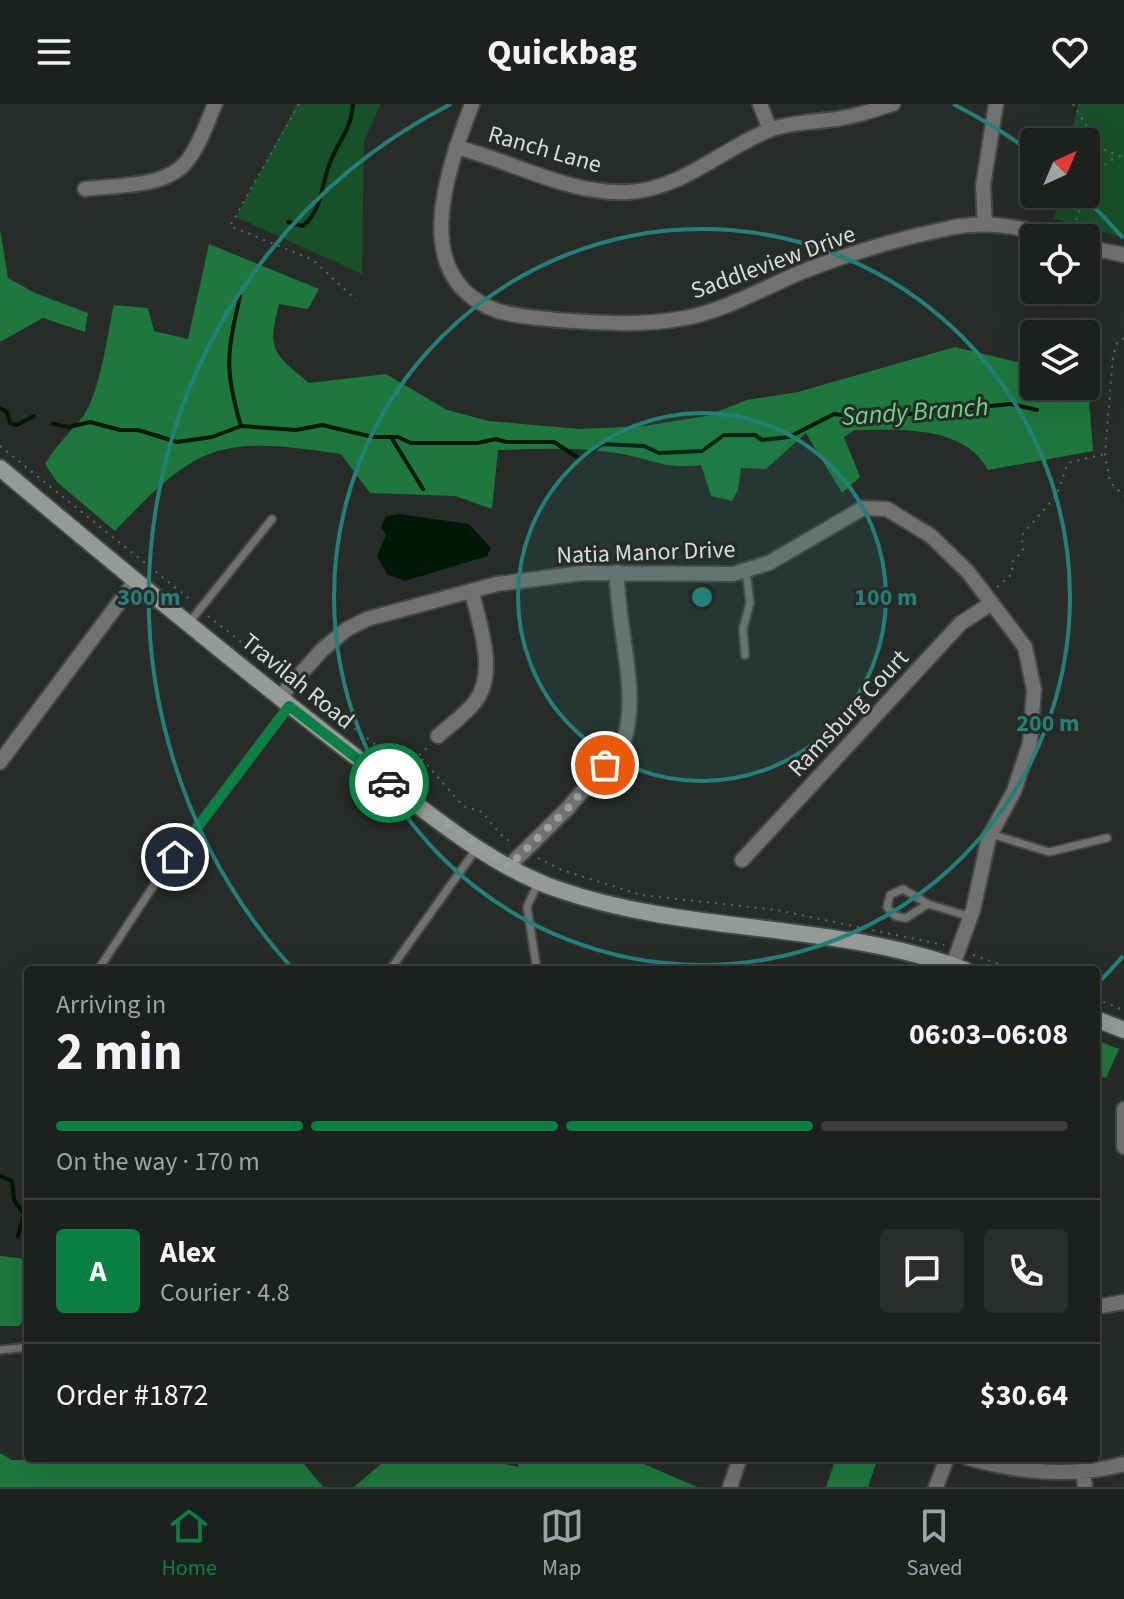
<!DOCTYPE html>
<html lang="en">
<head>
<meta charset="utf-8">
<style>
  :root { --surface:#1d211e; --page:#2a2e2b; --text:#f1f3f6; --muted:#a0a3a4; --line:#3b3e3c; --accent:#0b8043 }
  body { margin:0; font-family:"Source Sans 3",sans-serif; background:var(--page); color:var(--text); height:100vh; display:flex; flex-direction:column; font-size:30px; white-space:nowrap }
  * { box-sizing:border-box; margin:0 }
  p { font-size:26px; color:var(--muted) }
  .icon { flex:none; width:44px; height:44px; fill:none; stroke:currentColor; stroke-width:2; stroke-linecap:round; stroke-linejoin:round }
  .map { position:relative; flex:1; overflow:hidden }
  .details { position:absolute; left:24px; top:862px; width:1076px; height:496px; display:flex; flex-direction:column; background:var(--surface); border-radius:8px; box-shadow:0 8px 32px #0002,0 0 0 2px var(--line) }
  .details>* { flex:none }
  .needle { width:52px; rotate:44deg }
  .tools { position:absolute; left:1020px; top:24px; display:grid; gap:16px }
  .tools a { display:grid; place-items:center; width:80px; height:80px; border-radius:8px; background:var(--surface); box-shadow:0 8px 32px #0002,0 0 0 2px var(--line); font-size:40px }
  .pin { position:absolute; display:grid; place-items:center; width:68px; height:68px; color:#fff; margin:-34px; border:4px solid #fff; border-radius:50%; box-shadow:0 2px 8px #0007 }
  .courier { position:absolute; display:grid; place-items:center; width:80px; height:80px; margin:-40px; border:6px solid #0b8043; border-radius:50%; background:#fff; color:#222; box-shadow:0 2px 10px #0007 }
  .summary em { font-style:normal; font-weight:700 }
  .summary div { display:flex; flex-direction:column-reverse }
  .summary { display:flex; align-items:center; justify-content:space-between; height:136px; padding:0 32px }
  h1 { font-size:52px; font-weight:700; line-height:60px }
  .bar { display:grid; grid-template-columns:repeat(4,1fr); gap:12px 8px; align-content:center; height:96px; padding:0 32px }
  .bar i { height:10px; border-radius:6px; background:var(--line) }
  .bar .current { background:var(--accent) }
  .bar p { grid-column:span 4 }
  .line { display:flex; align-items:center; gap:20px; padding:0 32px; border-top:2px solid var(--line) }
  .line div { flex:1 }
  .round { display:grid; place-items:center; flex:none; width:84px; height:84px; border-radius:8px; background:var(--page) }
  header { display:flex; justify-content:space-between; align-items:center; height:104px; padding:0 32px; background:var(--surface); font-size:36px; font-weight:700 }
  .tabs { display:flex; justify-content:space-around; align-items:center; height:112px; border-top:2px solid var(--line); background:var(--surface); font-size:22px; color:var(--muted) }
  .tabs a { display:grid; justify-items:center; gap:4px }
  .tabs .current { color:var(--accent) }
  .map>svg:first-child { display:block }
  .green { fill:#185029 }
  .forest { fill:#1e783d }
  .water { fill:#001806 }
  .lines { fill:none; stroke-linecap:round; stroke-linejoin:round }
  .stream { stroke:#001806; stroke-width:4 }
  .lane-casing { stroke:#434844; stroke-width:11 }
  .street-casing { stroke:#434844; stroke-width:18 }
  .secondary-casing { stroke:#434844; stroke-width:20 }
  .path { stroke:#636764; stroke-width:2; stroke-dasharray:2 6; stroke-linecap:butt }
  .lane { stroke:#6f726f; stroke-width:7 }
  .street { stroke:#6f726f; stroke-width:14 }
  .secondary { stroke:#959a96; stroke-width:16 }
  .done { stroke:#9b9f9c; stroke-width:8; stroke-dasharray:0 14.4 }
  .route { stroke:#0b8043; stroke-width:10 }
  .ring { fill:none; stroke:#238079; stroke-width:4 }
  .labels { text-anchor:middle; stroke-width:6; stroke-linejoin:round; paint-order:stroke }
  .street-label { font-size:24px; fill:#d9ddda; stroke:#272c28 }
  .water-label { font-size:26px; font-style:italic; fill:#6bda89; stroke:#272c28 }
  .centre { fill:#238079; stroke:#272c28; stroke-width:4 }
  .ring-label { font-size:24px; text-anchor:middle; font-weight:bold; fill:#238079; stroke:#272c28; stroke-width:6; stroke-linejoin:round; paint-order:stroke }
</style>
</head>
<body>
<header><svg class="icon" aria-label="menu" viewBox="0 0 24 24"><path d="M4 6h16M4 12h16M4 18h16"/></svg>Quickbag<svg class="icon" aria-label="heart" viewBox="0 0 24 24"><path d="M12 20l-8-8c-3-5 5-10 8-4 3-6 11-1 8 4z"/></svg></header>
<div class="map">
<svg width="1124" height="1383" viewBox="0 0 1124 1383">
  <rect width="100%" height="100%" fill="#272c28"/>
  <path class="green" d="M297,0H381L364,37L362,170L236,113Z
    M1078,0H1124V134L1054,115L1060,90H1086V38H1070Z"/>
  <path class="forest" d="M0,125L8,174L35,189L88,209L85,228L43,214L0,238Z
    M209,140L319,185L308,205L279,200C267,247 273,249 309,279L386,270L447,306L489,317L581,325L645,322L706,312L747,296L798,288L955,243L1034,262V282H1088L1093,347L988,366C963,320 899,326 854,326L844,333L860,373L842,389L806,329L766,365L741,364L738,386L732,397L711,392L701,361C662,366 651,354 616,349C577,343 538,345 498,346L492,405L455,392L370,389L341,350C220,332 199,338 115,427L57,378L45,360C56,341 71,328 84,311C101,284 107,232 114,201L148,204L154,227L188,235Z
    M1096,936L1119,945L1106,974L1096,970Z
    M0,1152L28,1155V1210L19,1222H0Z
    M0,1349L12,1356L299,1354L323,1383H0Z
    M388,1354H479L518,1363L520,1354H630L697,1383H354Z
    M836,1354H878L868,1383H826Z"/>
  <path class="water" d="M400,410L469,420L491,444L487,452L405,477L387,470L377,452L386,431L381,423L386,412Z"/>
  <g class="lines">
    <path class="stream" d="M288,118L303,122C323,105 321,81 330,59C339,34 350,30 353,0
      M240,192C227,250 224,265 241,322
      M0,304L7,308L10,319L17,321L34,312
      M53,320L69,323L90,318L120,326H138L177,338L212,333L241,322L296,326L322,321L373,333H398L411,339H478L496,335L506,338H554L580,355L602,340L644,342L659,349L702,347L724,331H755L762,336L789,333L834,310L868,314L1011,300L1037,306
      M391,333L423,385
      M0,1072L12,1077L14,1096L24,1110L18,1132"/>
    <g class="lane-casing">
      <path id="lane" d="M188,520L272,415
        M745,551L743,525L750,499L746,467
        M991,730L1049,748L1107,734
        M928,800L906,814L895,812L887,803L890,791L903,785L928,800L971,813
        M98,866L156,778L289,602
        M390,866L477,744
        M537,866L527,803L538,779
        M0,1246L28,1243"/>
    </g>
    <g class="street-casing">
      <path id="street" d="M472,0C448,65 406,174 498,207C517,213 539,214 558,216C601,219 642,222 685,214C727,206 765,183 804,167C850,149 901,134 950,124C987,116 1021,123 1057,134
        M760,0L770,26
        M456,43C512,57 569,91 628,88C682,85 719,47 767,27C794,16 824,19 852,12C866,9 879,4 893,0
        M85,85C117,81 166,84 187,57C200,41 207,18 215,0
        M985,120L983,82L996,0
        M1086,143L1124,151
        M279,594L322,546L347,525L367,515L497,480L582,469L733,470L769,459L863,404L887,405L931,432L968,468L1025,543L1034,586L1030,639L1014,687L989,733L973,806L951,866
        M438,632C450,621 465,611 475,598C498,569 479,520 472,488
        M0,658L136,476
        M742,756L961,519L992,499
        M508,763L568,704L623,639C641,592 616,519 617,468
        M1124,1005V1043
        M1096,1203L1124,1198
        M968,1354C1018,1368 1073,1374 1124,1360
        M1083,1366L1085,1383
        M730,1383L740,1354
        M936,1383L947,1354"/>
    </g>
    <g class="secondary-casing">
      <path id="secondary" d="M0,364C117,462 235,560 356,653C413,698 489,762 557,785C688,831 834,817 965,866
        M1096,915L1124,926"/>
    </g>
    <path class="path" d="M299,0L230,122L313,156L356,196
      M1073,0L1100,44L1124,54
      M1093,68L1096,39
      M1071,131L1093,69L1116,53
      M1124,234L1117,239L1113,252L1105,350L1110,378L1124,392
      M0,342L192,497
      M997,483L1012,470V458L1023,447L1022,431L1056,392L1068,359L1105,350
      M208,512L282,570
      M303,586L388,650L408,645L421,654L463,702L482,708L500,730L512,739
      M419,651L429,642
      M538,754L562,766L641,791L777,806L944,841
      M973,851L1016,866
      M1096,895L1124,906"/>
    <use href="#lane" class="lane"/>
    <use href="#street" class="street"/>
    <use href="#secondary" class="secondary"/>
  </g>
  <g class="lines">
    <path class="done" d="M389,679L508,763L568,704L605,661"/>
    <path class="route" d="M175,753L289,602L389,679"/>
  </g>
  <circle cx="702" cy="493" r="184" fill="#238079" fill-opacity=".12"/>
  <g class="ring">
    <circle cx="702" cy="493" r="184"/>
    <circle cx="702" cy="493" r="368"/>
    <path d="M1123 852A553 553 0 0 1 1096 881M291 863A553 553 0 0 1 451 0M953 0A553 553 0 0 1 1031 48M1083 92A553 553 0 0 1 1123 134"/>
  </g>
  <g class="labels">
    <g class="street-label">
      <text transform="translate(545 45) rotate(16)" y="8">Ranch Lane</text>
      <text transform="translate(773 158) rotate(-20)" y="8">Saddleview Drive</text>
      <text transform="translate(646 448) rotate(-2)" y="8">Natia Manor Drive</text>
      <text transform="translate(298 577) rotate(39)" y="8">Travilah Road</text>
      <text transform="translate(848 609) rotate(-47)" y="8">Ramsburg Court</text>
    </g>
    <g class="water-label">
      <text transform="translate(915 307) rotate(-4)" y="9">Sandy Branch</text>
    </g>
  </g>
  <circle cx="702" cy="493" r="12" class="centre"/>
  <g class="ring-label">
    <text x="886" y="501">100 m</text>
    <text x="149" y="501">300 m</text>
    <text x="1048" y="627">200 m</text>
  </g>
</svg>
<div class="tools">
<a><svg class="needle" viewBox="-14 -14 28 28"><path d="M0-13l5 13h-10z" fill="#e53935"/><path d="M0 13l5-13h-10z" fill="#a0a3a4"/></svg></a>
<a><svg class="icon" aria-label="locate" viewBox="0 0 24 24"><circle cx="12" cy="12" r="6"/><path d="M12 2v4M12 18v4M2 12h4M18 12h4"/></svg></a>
<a><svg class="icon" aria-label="layers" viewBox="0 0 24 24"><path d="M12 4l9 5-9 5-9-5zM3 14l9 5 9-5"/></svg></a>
</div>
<div class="pin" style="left:605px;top:661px;background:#ea580c"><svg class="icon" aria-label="bag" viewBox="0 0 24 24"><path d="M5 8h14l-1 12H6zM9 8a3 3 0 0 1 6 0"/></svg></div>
<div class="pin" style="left:175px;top:753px;background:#1f2937"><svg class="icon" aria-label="home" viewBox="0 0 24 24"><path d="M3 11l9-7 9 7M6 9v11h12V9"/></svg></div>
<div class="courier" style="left:389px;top:679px"><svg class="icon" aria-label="car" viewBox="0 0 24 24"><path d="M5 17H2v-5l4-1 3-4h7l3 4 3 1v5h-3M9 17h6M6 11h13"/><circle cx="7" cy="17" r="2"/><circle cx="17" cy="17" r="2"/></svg></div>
<section class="details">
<div class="summary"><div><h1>2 min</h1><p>Arriving in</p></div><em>06:03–06:08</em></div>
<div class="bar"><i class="current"></i><i class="current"></i><i class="current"></i><i></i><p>On the way · 170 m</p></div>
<div class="line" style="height:144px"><b class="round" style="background:var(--accent);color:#fff">A</b><div><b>Alex</b><p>Courier · 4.8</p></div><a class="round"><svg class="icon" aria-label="chat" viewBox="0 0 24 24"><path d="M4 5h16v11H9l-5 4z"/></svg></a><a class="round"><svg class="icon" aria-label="phone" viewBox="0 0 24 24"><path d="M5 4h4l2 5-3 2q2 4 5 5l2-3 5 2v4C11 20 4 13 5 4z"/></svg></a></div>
<div class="line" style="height:104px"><div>Order #1872</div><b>$30.64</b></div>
</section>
</div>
<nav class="tabs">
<a class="current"><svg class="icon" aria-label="home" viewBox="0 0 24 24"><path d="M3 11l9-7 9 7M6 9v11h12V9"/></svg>Home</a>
<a><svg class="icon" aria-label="map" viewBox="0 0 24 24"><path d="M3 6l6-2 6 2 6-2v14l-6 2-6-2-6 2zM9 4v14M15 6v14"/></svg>Map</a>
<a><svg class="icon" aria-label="saved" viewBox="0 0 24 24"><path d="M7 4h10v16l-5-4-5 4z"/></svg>Saved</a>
</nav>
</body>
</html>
